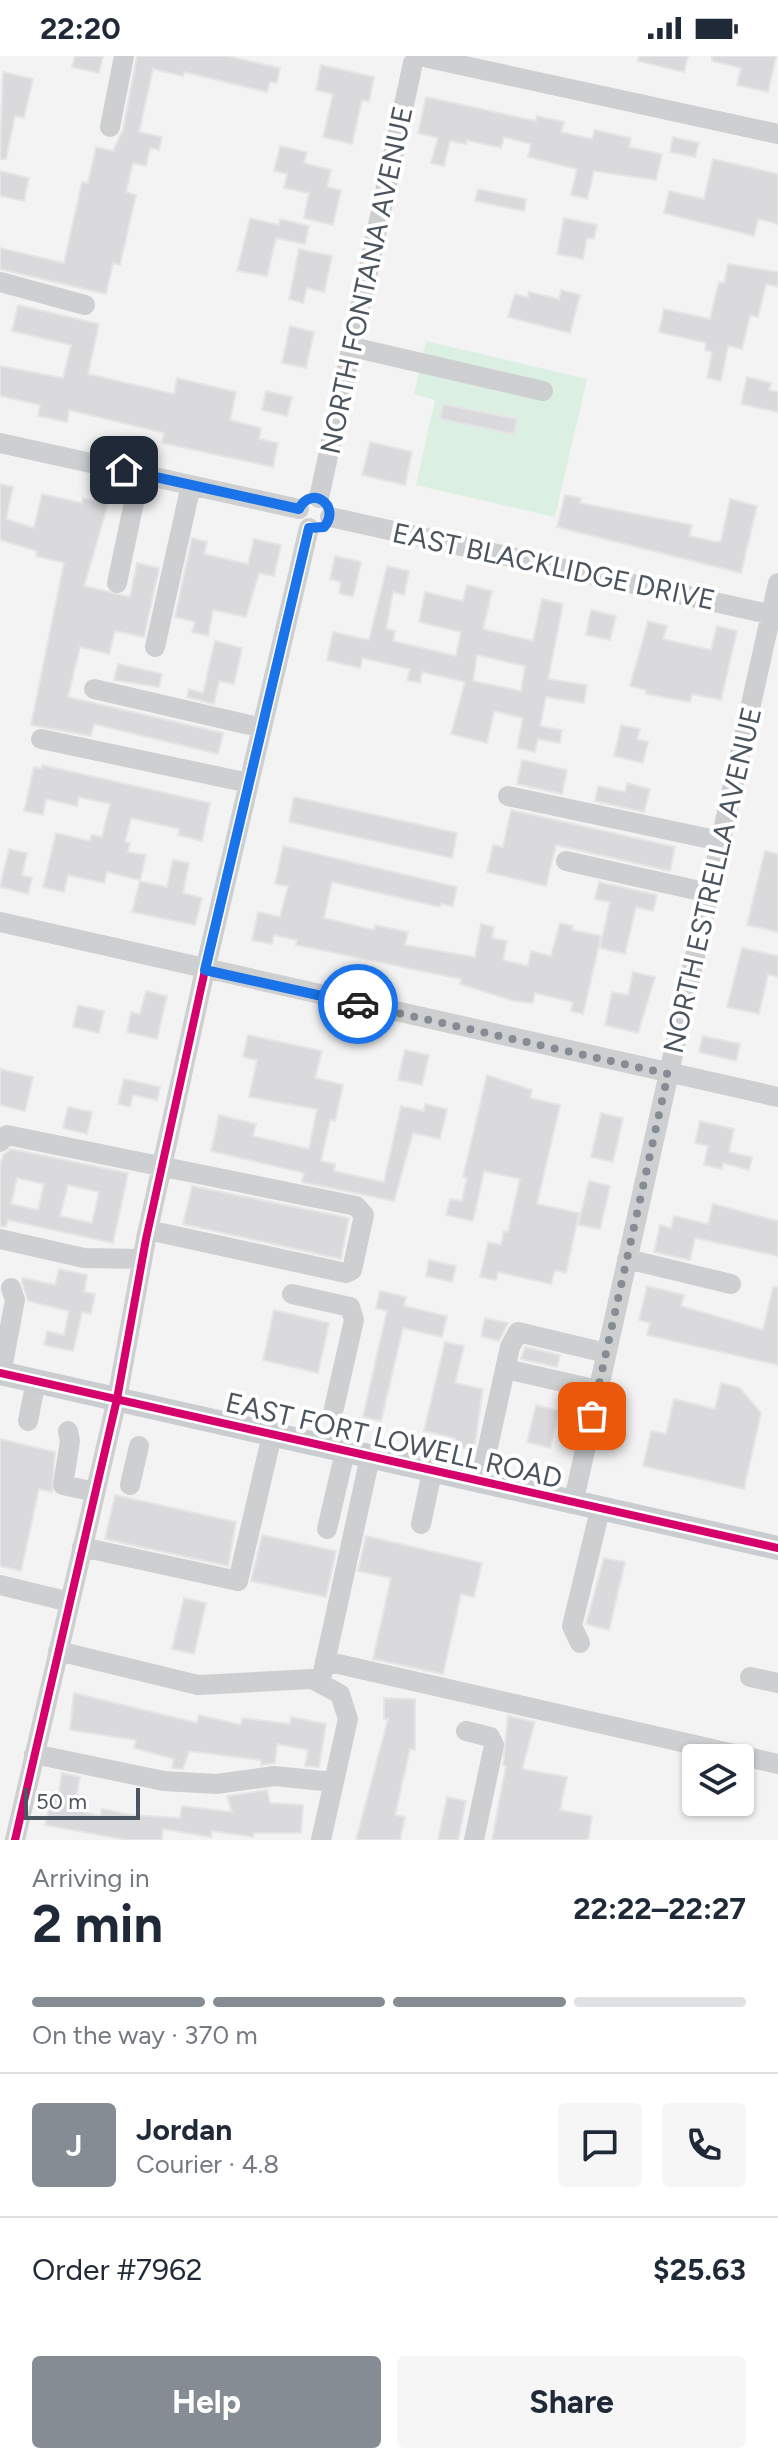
<!DOCTYPE html>
<html lang="en">
<head>
<meta charset="utf-8">
<style>
  :root { --surface:#fff; --page:#f6f6f7; --text:#1f2937; --muted:#747a83; --line:#e0e1e3; --accent:#868c93 }
  body { margin:0; font-family:Figtree,sans-serif; background:var(--page); color:var(--text); height:100vh; display:flex; flex-direction:column; font-size:30px; white-space:nowrap }
  * { box-sizing:border-box; margin:0 }
  p { font-size:26px; color:var(--muted) }
  .icon { flex:none; width:44px; height:44px; fill:none; stroke:currentColor; stroke-width:2; stroke-linecap:round; stroke-linejoin:round }
  .map { position:relative; height:1784px; overflow:hidden }
  .sheet { display:flex; flex-direction:column; background:var(--surface); flex:1 }
  .sheet>* { flex:none }
  .buttons { position:absolute; left:682px; top:1688px; display:grid; gap:16px }
  .buttons a { display:grid; place-items:center; width:72px; height:72px; border-radius:8px; background:var(--surface); box-shadow:0 2px 6px #0004; font-size:40px }
  .scale { position:absolute; left:24px; bottom:20px; width:116px; box-sizing:border-box; padding-left:8px; border:4px solid #4b555f; border-top:0; font-size:22px; line-height:28px; white-space:nowrap; color:#4b555f; -webkit-text-stroke:6px #fff; paint-order:stroke }
  .pin { position:absolute; display:grid; place-items:center; width:68px; height:68px; color:#fff; margin:-34px; border-radius:16px; box-shadow:0 4px 12px #0006 }
  .courier { position:absolute; display:grid; place-items:center; width:80px; height:80px; margin:-40px; border:6px solid #1a73e8; border-radius:50%; background:#fff; color:#222; box-shadow:0 2px 10px #0007 }
  .headline em { font-style:normal; font-weight:700 }
  .headline div { display:flex; flex-direction:column-reverse }
  .headline { display:flex; align-items:center; justify-content:space-between; height:136px; padding:0 32px }
  h1 { font-size:52px; font-weight:700; line-height:60px }
  .bar { display:grid; grid-template-columns:repeat(4,1fr); gap:12px 8px; align-content:center; height:96px; padding:0 32px }
  .bar i { height:10px; border-radius:6px; background:var(--line) }
  .bar .active { background:var(--accent) }
  .bar p { grid-column:span 4 }
  .line { display:flex; align-items:center; gap:20px; padding:0 32px; border-top:2px solid var(--line) }
  .line div { flex:1 }
  .round { display:grid; place-items:center; flex:none; width:84px; height:84px; border-radius:8px; background:var(--page) }
  .primary-button { display:flex; gap:16px; margin-top:auto; padding:16px 32px }
  .primary-button a { flex:1; height:92px; border-radius:8px; background:var(--accent); color:#fff; font-size:32px; font-weight:700; line-height:92px; text-align:center }
  .primary-button a+a { background:var(--page); color:var(--text) }
  .status { display:flex; justify-content:space-between; align-items:center; height:56px; padding:0 40px; background:var(--surface); direction:ltr }
  .status svg { height:22px; fill:currentColor }
  .map>svg:first-child { display:block }
  .green { fill:#dbf0e3 }
  .building { fill:#dadadc; stroke:#e5e5e6; stroke-width:2; fill-rule:evenodd }
  .lines { fill:none; stroke-linecap:round; stroke-linejoin:round }
  .minor { stroke:#cecfd1; stroke-width:20 }
  .major { stroke:#cacdcf; stroke-width:24 }
  .cycleway-casing { stroke:#fff; stroke-width:13 }
  .cycleway { stroke:#d6006c; stroke-width:8 }
  .done { stroke:#868c93; stroke-width:8; stroke-dasharray:0 14.4 }
  .route { stroke:#1a73e8; stroke-width:10 }
  .labels { text-anchor:middle; stroke-width:8; stroke-linejoin:round; paint-order:stroke }
  .street-label { font-size:28px; fill:#4b555f; stroke:#fff }
</style>
</head>
<body>
<div class="status"><b>22:20</b><svg viewBox="0 0 49 12"><path d="M0 12V9h3v3zM5 12V6h3v6zM10 12V3h3v9zM15 12V0h3v12zM26 1h20v11H26zM47 4h2v5h-2z"/></svg></div>
<div class="map">
<svg width="778" height="1784" viewBox="0 0 778 1784">
  <rect width="100%" height="100%" fill="#f4f3f3"/>
  <path class="green" d="M426,285L587,323L555,461L416,429L435,344L414,338Z"/>
  <path class="building" d="M75,0H103L99,17L72,11Z
    M137,0H227L280,12L277,27L270,26L267,36L184,16L183,20L153,13L139,76L162,81L159,94L150,92L146,110L133,107L126,136L136,139L120,209L113,207L106,238L0,213V192L64,207L82,126L88,127L96,91L113,95L123,74Z
    M639,0H688L684,16L638,5Z
    M712,0H776L768,36L737,29L741,12L712,5Z
    M321,9L374,21L369,46L362,44L352,88L323,81L333,38L316,34Z
    M3,16L33,23L24,62L15,60L6,103H0Z
    M426,41L536,65L537,60L564,66L561,76L592,83L595,74L631,82L629,91L662,98L656,124L594,115L587,143L571,139L577,113L528,101L531,88L504,81L501,92L467,84L466,88L450,85L444,110L431,107L438,82L418,77Z
    M673,81L699,87L695,101L670,96Z
    M280,90L307,96L304,107L331,114L327,131L341,134L333,169L304,162L309,137L284,132L287,118L274,115Z
    M713,103L778,118V168L758,163L754,180L664,157L669,135L704,143Z
    M0,115L29,122L24,145L0,140Z
    M478,133L526,143L524,155L475,145Z
    M250,162L279,169L280,163L309,170L305,188L276,182L267,220L237,215Z
    M564,162L597,169L594,183L587,182L583,203L557,198Z
    M299,193L332,200L324,236L307,232L303,247L289,243Z
    M728,208L778,216V231L766,228L758,261L750,259L742,293L728,290L721,325L707,322L712,296L705,294L706,287L659,276L664,253L710,263L719,226L724,227Z
    M561,234L580,239L570,277L508,261L515,238L528,242L529,236L559,243Z
    M18,249L99,268L88,318L174,338L177,322L236,336L230,364L261,372L259,383L278,387L273,411L162,387L164,377L69,354L67,366L38,360L40,349L0,340V310L63,322L71,289L12,275Z
    M290,270L314,276L306,312L282,307Z
    M747,321L771,327L769,334L778,336V356L741,348Z
    M266,335L292,341L287,360L262,354Z
    M443,348L517,363L514,378L440,363Z
    M370,386L412,396L405,429L362,419Z
    M0,428L13,431L6,463L34,472L42,438L82,447L83,442L108,448L84,530L130,541L137,507L159,512L144,581L115,575L109,598L80,591L68,641L223,677L218,698L94,668L91,680L31,669L64,507L36,500L37,495L0,484Z
    M565,439L581,442L580,447L692,469L689,480L717,486L721,485L730,443L757,450L741,517L557,471Z
    M192,482L207,486L204,498L248,508L254,483L281,489L274,520L259,517L246,561L213,554L208,580L192,576L195,566L175,561Z
    M335,500L361,506L353,541L339,537L341,526L330,523Z
    M387,510L409,515L404,539L393,536L386,573L395,575L393,585L456,600L461,576L419,566L425,536L463,545L467,529L492,535L483,573L533,585L542,543L563,548L548,623L587,629L584,647L546,641L540,670L562,674L560,687L538,683L535,696L517,692L523,662L494,655L487,687L451,678L465,626L422,616L420,627L407,624L410,613L363,602L360,612L327,604L333,576L369,584ZM477,599L525,610L521,635L473,625Z
    M591,554L616,560L610,584L586,579Z
    M648,565L667,570L663,583L711,594L717,570L737,575L721,644L692,638L690,646L646,638V634L630,630Z
    M215,585L242,592L234,628L219,625L214,648L187,641L189,633L203,637Z
    M118,608L162,618L159,631L114,624Z
    M621,669L640,673L637,683L648,686L643,707L614,700Z
    M522,704L567,714L562,738L517,728Z
    M42,709L210,747L202,785L178,779L180,773L131,762L125,786L130,787L128,796L146,799L140,824L107,816L104,827L68,819L64,836L43,831L56,777L90,785L92,779L102,781L110,748L79,741L77,750L46,743L43,759L24,755L34,711L42,713Z
    M627,727L650,733L644,756L595,745L598,730L625,736Z
    M294,741L457,777L452,802L289,766Z
    M511,754L675,791L670,815L556,789L546,830L487,816L493,789L503,791Z
    M283,790L457,831L453,850L441,848L440,851L332,826L324,862L374,874L375,869L408,876L405,889L475,901L481,868L494,871L492,882L507,885L503,904L528,910L531,895L551,900L560,867L573,870L572,874L601,880L583,958L571,955L573,946L535,937L533,947L514,945L460,928L461,923L296,889L297,884L274,879L272,888L252,884L258,856L280,861L288,830L275,828Z
    M9,793L27,797L22,819L32,822L28,838L0,831Z
    M765,795L778,798V876L747,869Z
    M173,804L189,807L183,837L202,842L195,869L132,856L140,825L167,831Z
    M599,826L657,839L653,855L636,851L625,898L600,892L610,846L595,843Z
    M742,892L778,900V921L768,918L759,958L727,951Z
    M633,916L655,921L638,977L605,969L612,936L628,939Z
    M146,935L167,940L157,983L127,976L131,956L140,958Z
    M78,949L104,955L99,977L73,971Z
    M248,979L322,995L315,1022L343,1029L335,1065L330,1064L321,1105L335,1108L334,1115L384,1126L401,1050L424,1055L425,1048L447,1053L440,1083L413,1077L394,1145L302,1126L304,1117L211,1095L219,1059L256,1068L253,1080L309,1093L317,1053L249,1041L257,1004L243,1001Z
    M703,980L740,988L736,1005L699,996Z
    M405,994L429,999L422,1029L398,1024Z
    M0,1013L33,1021L25,1055L0,1049Z
    M487,1019L532,1034L530,1042L560,1049L537,1148L579,1157L566,1217L555,1214L551,1228L498,1216L496,1224L480,1221L488,1186L501,1189L504,1175L508,1176L520,1123L484,1115L473,1165L446,1159L450,1143L462,1145L467,1122L463,1121Z
    M124,1023L160,1031L157,1044L133,1039L130,1051L118,1048Z
    M68,1051L92,1056L87,1078L63,1072Z
    M601,1057L623,1062L613,1106L591,1101Z
    M700,1065L734,1073L729,1096L752,1101L749,1114L723,1107L722,1113L704,1109L708,1090L695,1087Z
    M11,1093L128,1117L113,1187L8,1164L6,1171L0,1170V1110L3,1099ZM17,1122L44,1128L38,1154L11,1148ZM68,1129L99,1136L92,1167L60,1160Z
    M589,1125L610,1130L600,1173L578,1169Z
    M192,1130L349,1162L341,1203L183,1168Z
    M713,1148L778,1165V1200L695,1182L690,1204L654,1196L660,1169L671,1172L674,1160L708,1168Z
    M429,1204L456,1210L452,1226L426,1220Z
    M59,1213L87,1219L84,1236L95,1238L91,1258L82,1256L73,1295L44,1289L47,1275L64,1279L69,1255L28,1245L22,1226L23,1222L55,1229Z
    M647,1230L684,1239L681,1250L763,1274L773,1231H778V1309L647,1279L650,1267L639,1264Z
    M380,1235L406,1241L404,1250L447,1260L442,1281L403,1272L381,1365L363,1361L387,1255L376,1252Z
    M274,1254L329,1267L318,1317L263,1304Z
    M485,1262L508,1267L499,1285L481,1280Z
    M445,1286L464,1290L455,1327L483,1333L474,1394L454,1390L455,1382L424,1375Z
    M525,1291L560,1299L557,1311L521,1303Z
    M721,1327L740,1332L761,1357L744,1433L643,1410L651,1375L666,1378L674,1343L715,1353Z
    M536,1349L559,1355L550,1392L527,1386Z
    M0,1383L55,1396L52,1436L39,1433L21,1515L0,1510Z
    M115,1439L236,1466L228,1510L105,1483Z
    M262,1479L336,1495L326,1541L251,1525Z
    M366,1480L482,1507L474,1541L461,1538L443,1618L373,1603L391,1522L358,1515Z
    M604,1502L625,1506L609,1574L586,1568Z
    M184,1542L206,1547L194,1598L172,1593Z
    M74,1637L197,1667L199,1659L241,1669L242,1662L290,1668L291,1661L326,1668L319,1711L305,1710L308,1694L277,1688L275,1707L261,1709V1704L189,1695L183,1713L172,1712L174,1703L134,1692L136,1684L70,1674Z
    M384,1642L415,1643V1694L410,1693L395,1759L405,1761L400,1784H356L388,1663H384Z
    M508,1660L535,1666L522,1713L567,1721L560,1754L592,1760L588,1784H492L506,1710L503,1709Z
    M62,1717L80,1721L74,1753L100,1760L102,1753L131,1759L180,1762L182,1750L232,1756L227,1740L267,1734L270,1747L303,1749L301,1777H254L253,1781L212,1775L211,1781L163,1773L162,1784H127L45,1769L52,1741L58,1742Z
    M447,1741L466,1745L458,1784H438Z"/>
  <g class="lines">
    <path class="minor" d="M428,2L778,78
      M110,71L124,0
      M0,226L85,249
      M352,291L543,335
      M0,387L299,453
      M319,442L413,7
      M330,461L778,560
      M117,527L140,418
      M155,591L191,429
      M94,633L262,672
      M41,683L249,727
      M508,740L720,785
      M566,805L709,837
      M0,866L778,1041
      M0,1086L7,1079L356,1150L364,1159L352,1214L346,1217L148,1174
      M0,1183L84,1202L142,1203
      M627,1203L731,1228
      M292,1238L350,1251L354,1264L334,1352
      M506,1313L598,1334
      M1,1318L15,1244L11,1232
      M28,1365L36,1325
      M68,1375L70,1385L63,1429L95,1436
      M480,1427L510,1291L518,1276L606,1297
      M130,1429L139,1390
      M573,1448L778,527
      M421,1468L432,1416
      M327,1473L345,1396
      M82,1491L238,1525L272,1379
      M0,1529L70,1546
      M580,1587L572,1570L600,1454
      M58,1595L198,1629L312,1623L340,1638L348,1663L321,1784
      M325,1605L778,1708
      M323,1616L370,1401
      M750,1621L778,1627
      M466,1675L490,1681L494,1689L474,1784
      M34,1698L164,1725L217,1728L274,1720L334,1726
      M15,1784L117,1343L146,1183L205,914L309,472"/>
    <path class="major" d="M0,1317L778,1492"/>
    <g class="cycleway-casing">
      <path id="cycleway" d="M0,1317L778,1492
        M15,1784L117,1343L146,1183L205,914L309,472"/>
    </g>
    <use href="#cycleway" class="cycleway"/>
  </g>
  <g class="lines">
    <path class="done" d="M358,948L668,1018L592,1360"/>
    <path class="route" d="M124,414L299,453C311,428 342,450 324,471L309,472L205,914L358,948"/>
  </g>
  <g class="labels">
    <g class="street-label">
      <text transform="translate(366 224) rotate(-78)" y="10">NORTH FONTANA AVENUE</text>
      <text transform="translate(554 510) rotate(12)" y="10">EAST BLACKLIDGE DRIVE</text>
      <text transform="translate(712 824) rotate(-77)" y="10">NORTH ESTRELLA AVENUE</text>
      <text transform="translate(394 1384) rotate(13)" y="10">EAST FORT LOWELL ROAD</text>
    </g>
  </g>
</svg>
<div class="buttons">
<a><svg class="icon" aria-label="layers" viewBox="0 0 24 24"><path d="M12 4l9 5-9 5-9-5zM3 14l9 5 9-5"/></svg></a>
</div>
<div class="scale">50 m</div>
<div class="pin" style="left:592px;top:1360px;background:#ea580c"><svg class="icon" aria-label="bag" viewBox="0 0 24 24"><path d="M5 8h14l-1 12H6zM9 8a3 3 0 0 1 6 0"/></svg></div>
<div class="pin" style="left:124px;top:414px;background:#1f2937"><svg class="icon" aria-label="home" viewBox="0 0 24 24"><path d="M3 11l9-7 9 7M6 9v11h12V9"/></svg></div>
<div class="courier" style="left:358px;top:948px"><svg class="icon" aria-label="car" viewBox="0 0 24 24"><path d="M5 17H2v-5l4-1 3-4h7l3 4 3 1v5h-3M9 17h6M6 11h13"/><circle cx="7" cy="17" r="2"/><circle cx="17" cy="17" r="2"/></svg></div>
</div>
<section class="sheet">
<div class="headline"><div><h1>2 min</h1><p>Arriving in</p></div><em>22:22–22:27</em></div>
<div class="bar"><i class="active"></i><i class="active"></i><i class="active"></i><i></i><p>On the way · 370 m</p></div>
<div class="line" style="height:144px"><b class="round" style="background:var(--accent);color:#fff">J</b><div><b>Jordan</b><p>Courier · 4.8</p></div><a class="round"><svg class="icon" aria-label="chat" viewBox="0 0 24 24"><path d="M4 5h16v11H9l-5 4z"/></svg></a><a class="round"><svg class="icon" aria-label="phone" viewBox="0 0 24 24"><path d="M5 4h4l2 5-3 2q2 4 5 5l2-3 5 2v4C11 20 4 13 5 4z"/></svg></a></div>
<div class="line" style="height:104px"><div>Order #7962</div><b>$25.63</b></div>
<div class="primary-button"><a>Help</a><a>Share</a></div>
</section>
</body>
</html>
